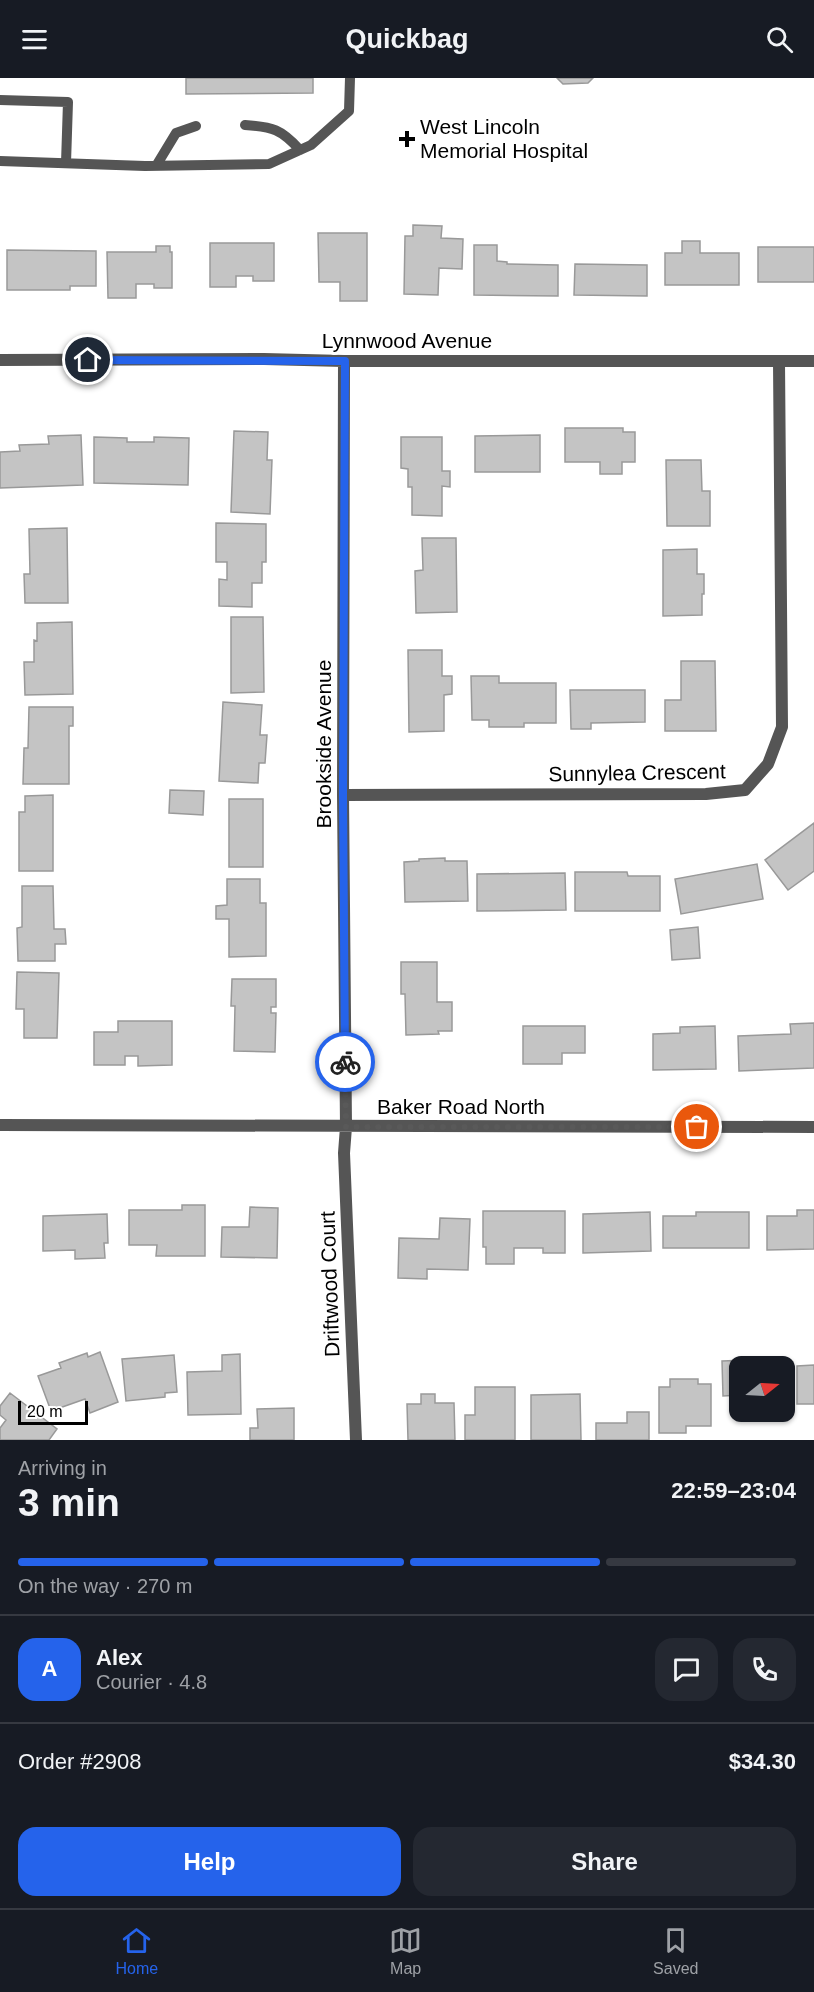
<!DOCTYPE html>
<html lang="en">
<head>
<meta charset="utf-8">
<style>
  :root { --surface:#171b24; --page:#242831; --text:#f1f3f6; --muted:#9ea1a6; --line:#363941; --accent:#2563eb }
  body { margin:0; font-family:Helvetica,sans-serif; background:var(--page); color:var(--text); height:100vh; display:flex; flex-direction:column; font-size:22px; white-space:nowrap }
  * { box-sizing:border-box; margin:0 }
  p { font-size:20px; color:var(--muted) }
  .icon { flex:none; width:33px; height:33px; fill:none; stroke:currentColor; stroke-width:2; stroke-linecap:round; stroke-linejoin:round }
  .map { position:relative; height:1362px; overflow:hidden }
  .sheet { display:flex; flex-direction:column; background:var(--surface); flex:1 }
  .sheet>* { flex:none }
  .needle { width:39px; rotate:72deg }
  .tools { position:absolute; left:729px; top:1278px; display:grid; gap:12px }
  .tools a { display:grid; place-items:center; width:66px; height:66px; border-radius:12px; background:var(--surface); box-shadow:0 2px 4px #0004; font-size:30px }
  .scale { position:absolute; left:18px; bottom:15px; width:70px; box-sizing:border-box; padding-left:6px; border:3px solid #000; border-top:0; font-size:16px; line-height:21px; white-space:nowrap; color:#000; -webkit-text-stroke:4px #fff; paint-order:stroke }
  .pin { position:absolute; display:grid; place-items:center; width:51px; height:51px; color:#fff; margin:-26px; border:3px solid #fff; border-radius:50%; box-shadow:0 2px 6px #0007 }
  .courier { position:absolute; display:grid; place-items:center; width:60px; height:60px; margin:-30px; border:4px solid #2563eb; border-radius:50%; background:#fff; color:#222; box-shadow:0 2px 8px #0007 }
  .overview em { font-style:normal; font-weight:700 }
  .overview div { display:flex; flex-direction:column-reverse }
  .overview { display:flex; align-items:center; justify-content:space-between; height:102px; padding:0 18px }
  h1 { font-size:39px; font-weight:700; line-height:45px }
  .bar { display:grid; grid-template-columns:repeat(4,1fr); gap:9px 6px; align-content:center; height:72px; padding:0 18px }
  .bar i { height:8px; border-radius:4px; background:var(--line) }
  .bar .on { background:var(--accent) }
  .bar p { grid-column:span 4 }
  .line { display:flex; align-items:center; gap:15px; padding:0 18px; border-top:2px solid var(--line) }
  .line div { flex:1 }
  .round { display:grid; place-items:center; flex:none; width:63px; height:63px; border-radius:18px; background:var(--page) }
  .cta { display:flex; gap:12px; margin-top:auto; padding:12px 18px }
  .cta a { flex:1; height:69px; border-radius:18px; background:var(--accent); color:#fff; font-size:24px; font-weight:700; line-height:69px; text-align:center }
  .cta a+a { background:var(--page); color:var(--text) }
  header { display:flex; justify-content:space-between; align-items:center; height:78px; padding:0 18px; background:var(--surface); font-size:27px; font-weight:700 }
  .tabs { display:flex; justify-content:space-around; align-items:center; height:84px; border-top:2px solid var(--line); background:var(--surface); font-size:16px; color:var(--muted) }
  .tabs a { display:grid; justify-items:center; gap:3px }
  .tabs .on { color:var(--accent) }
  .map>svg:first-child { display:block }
  .building { fill:#c4c4c4; stroke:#999; stroke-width:1.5 }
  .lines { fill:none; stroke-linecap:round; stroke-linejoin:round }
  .lane { stroke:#555; stroke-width:10 }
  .street { stroke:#555; stroke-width:12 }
  .done { stroke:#595959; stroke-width:6; stroke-dasharray:0 10.8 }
  .route { stroke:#2563eb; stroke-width:8 }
  .poi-dot { fill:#000; stroke:#fff; stroke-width:2 }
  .labels { text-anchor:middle; stroke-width:6; stroke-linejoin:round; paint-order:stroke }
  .poi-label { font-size:21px; fill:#000; stroke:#fff; text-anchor:start }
  .street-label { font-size:21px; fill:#000; stroke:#fff }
</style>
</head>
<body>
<header><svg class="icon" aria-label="menu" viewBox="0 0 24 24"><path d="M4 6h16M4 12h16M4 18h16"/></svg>Quickbag<svg class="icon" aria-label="search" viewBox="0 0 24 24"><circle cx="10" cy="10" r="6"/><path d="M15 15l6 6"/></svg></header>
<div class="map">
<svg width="814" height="1362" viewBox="0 0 814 1362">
  <rect width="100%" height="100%" fill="#fff"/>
  <path class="building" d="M186,0H313V15L186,16Z
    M557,0H593L588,5L563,6Z
    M413,147L442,148L441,160L463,161L462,191L439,190L438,217L404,216L405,158H413Z
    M318,155H367V223H340V204H319Z
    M682,163H700V175H739V207H665V175H682Z
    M210,165H274V203H253V198H236V209H210Z
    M474,167H497V183L507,184V186L558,187V218L474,217Z
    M156,168H170V174H172V210H154V206H136V220H108L107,174H156Z
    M758,169H814V204H758Z
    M7,172L96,173V208H70V212H7Z
    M575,186L647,187V218L574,217Z
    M565,350H623V354H635V384H622V396H600V384H565Z
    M234,353L268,354L267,382H272L270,436L231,434Z
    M81,357L83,407L0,410V374L20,373L19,367L49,366L48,358Z
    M540,357V394H475V358Z
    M94,359L127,360V364H154V359L189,360L188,407L94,405Z
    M401,359H442V393H450V409L442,408V438L412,437V409H408V391L401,390Z
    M666,382H701L702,413H710V448H667Z
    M216,445L266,446V484H262V505H252V529L219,528V501L227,502V484H216Z
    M67,450L68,525H25L24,496H30L29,451Z
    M422,460H456L457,534L416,535L415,493L423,492Z
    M697,471V496H704V516H702V537L663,538V472Z
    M231,539H263L264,614L231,615Z
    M72,544L73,616L25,617L24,584H34V562L37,563V545Z
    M408,572H442V598H452V616L444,617V653L409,654Z
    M681,583H715L716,653H665V622H681Z
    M471,598H499V605H556V645H524V649H489V642H472Z
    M570,612H645V644L591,645V651H571Z
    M223,624L262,627L260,657H267L265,685H259L258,705L219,703Z
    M29,629H73V648H69V706H23L24,670H28Z
    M170,712L204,713L203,737L169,735Z
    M53,717V793H19V734H25V718Z
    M229,721H263V789H229Z
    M814,745V793L788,812L765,782Z
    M445,780V783H467L468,823L405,824L404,784L419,783V781Z
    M757,786L763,821L681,836L675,801Z
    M575,794H627L628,798H660V833H575Z
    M565,795L566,832L477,833V796Z
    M227,801H260V825H266V878L229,879V841H216V828L227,827Z
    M22,808H53L54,851H65L66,866H55V883H18L17,850L22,849Z
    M698,849L700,880L672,882L670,852Z
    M401,884H437V924H452V953H438L439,956L406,957L405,916H401Z
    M17,894L59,895L57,960H24V931H16Z
    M232,901H276V929H271V935H276L275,974L234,973L235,928H231Z
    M118,943H172V987L138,988V978H125V987H94V954H118Z
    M814,945V990L739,993L738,958L791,956L790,946Z
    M523,948H585V975H562V986H523Z
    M715,948L716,991L653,992V956L680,955V949Z
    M182,1127H205V1178H156L157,1167H129V1132H182Z
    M250,1129L278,1130L277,1180L221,1179L222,1149H249Z
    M797,1132H814V1171L767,1172V1138H797Z
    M483,1133H565V1175H543V1170H514V1186H486V1169H483Z
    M650,1134L651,1173L583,1175V1136Z
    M696,1134H749V1170H663V1138H696Z
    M107,1136L108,1165H104L105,1180L75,1181V1172L43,1173V1138Z
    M440,1140L470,1141L468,1192L427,1191V1201L398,1200L399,1160L439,1161Z
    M100,1274L118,1324L90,1335L85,1321L51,1333L38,1298L61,1290L59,1285L87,1275L88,1279Z
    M240,1276L241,1336L188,1337L187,1294L222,1293V1277Z
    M174,1277L177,1314L165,1315V1319L126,1323L122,1281Z
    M780,1281V1288H740V1317L723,1318L722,1283Z
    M814,1287V1326H797V1288Z
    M670,1301H698V1306H711V1348H686V1355H659V1309H670Z
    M475,1309H515V1362H465V1337H475Z
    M10,1315L57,1351L49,1362H0V1350L6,1342L0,1337V1328Z
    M421,1316H435V1325H454L455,1362H408L407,1326H421Z
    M580,1316L581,1362H531V1317Z
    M294,1330V1362H250V1350H258L257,1331Z
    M627,1334H649V1362H596V1345H627Z"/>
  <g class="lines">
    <path class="lane" d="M0,22L68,24L66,85
      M245,47C273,49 281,51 300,72
      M0,83L145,88L269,86L311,67L349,33L350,0
      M156,88L176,55L196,48"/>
    <path class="street" d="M0,282L264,281L344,283H814
      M344,283L343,717L346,1049L344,1075L356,1362
      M343,717L706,716L745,712L768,686L782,649L779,284
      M0,1047L814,1049"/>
  </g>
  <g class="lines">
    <path class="done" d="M345,984L346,1049H697"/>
    <path class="route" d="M88,282L345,283L343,717L345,984"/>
  </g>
  <path class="poi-dot" d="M404 52h6v6h6v6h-6v6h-6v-6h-6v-6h6z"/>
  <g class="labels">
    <g class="poi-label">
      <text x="420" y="56">West Lincoln<tspan x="420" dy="24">Memorial Hospital</tspan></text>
    </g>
    <g class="street-label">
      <text x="407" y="270">Lynnwood Avenue</text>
      <text transform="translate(324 666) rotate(-90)" y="7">Brookside Avenue</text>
      <text transform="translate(637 695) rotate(-1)" y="7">Sunnylea Crescent</text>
      <text x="461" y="1036">Baker Road North</text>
      <text transform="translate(330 1206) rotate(-92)" y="7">Driftwood Court</text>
    </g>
  </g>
</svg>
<div class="tools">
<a><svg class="needle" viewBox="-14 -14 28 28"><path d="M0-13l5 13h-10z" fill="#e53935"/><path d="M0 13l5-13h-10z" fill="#9ea1a6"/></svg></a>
</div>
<div class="scale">20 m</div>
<div class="pin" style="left:697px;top:1049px;background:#ea580c"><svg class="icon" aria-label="bag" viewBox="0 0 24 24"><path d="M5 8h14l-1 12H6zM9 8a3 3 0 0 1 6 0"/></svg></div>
<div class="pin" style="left:88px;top:282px;background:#1f2937"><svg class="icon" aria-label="home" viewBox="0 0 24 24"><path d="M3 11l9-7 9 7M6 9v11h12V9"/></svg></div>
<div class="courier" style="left:345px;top:984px"><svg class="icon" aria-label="bike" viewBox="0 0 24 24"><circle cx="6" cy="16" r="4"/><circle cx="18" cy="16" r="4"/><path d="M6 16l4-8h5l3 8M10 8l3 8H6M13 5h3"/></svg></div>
</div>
<section class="sheet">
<div class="overview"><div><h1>3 min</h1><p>Arriving in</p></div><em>22:59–23:04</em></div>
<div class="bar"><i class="on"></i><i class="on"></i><i class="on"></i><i></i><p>On the way · 270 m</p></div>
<div class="line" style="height:108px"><b class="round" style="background:var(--accent);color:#fff">A</b><div><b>Alex</b><p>Courier · 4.8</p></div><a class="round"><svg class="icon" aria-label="chat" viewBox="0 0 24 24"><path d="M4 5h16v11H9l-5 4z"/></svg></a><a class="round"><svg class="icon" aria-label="phone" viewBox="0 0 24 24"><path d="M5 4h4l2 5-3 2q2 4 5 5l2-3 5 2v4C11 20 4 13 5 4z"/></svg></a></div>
<div class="line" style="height:78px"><div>Order #2908</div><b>$34.30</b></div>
<div class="cta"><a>Help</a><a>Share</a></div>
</section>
<nav class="tabs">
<a class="on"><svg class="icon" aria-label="home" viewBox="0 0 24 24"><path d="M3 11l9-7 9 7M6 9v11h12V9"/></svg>Home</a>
<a><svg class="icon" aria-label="map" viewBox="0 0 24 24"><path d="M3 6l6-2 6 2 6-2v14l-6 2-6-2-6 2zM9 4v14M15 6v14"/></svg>Map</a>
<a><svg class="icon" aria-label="saved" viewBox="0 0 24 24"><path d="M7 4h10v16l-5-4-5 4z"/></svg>Saved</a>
</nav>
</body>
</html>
